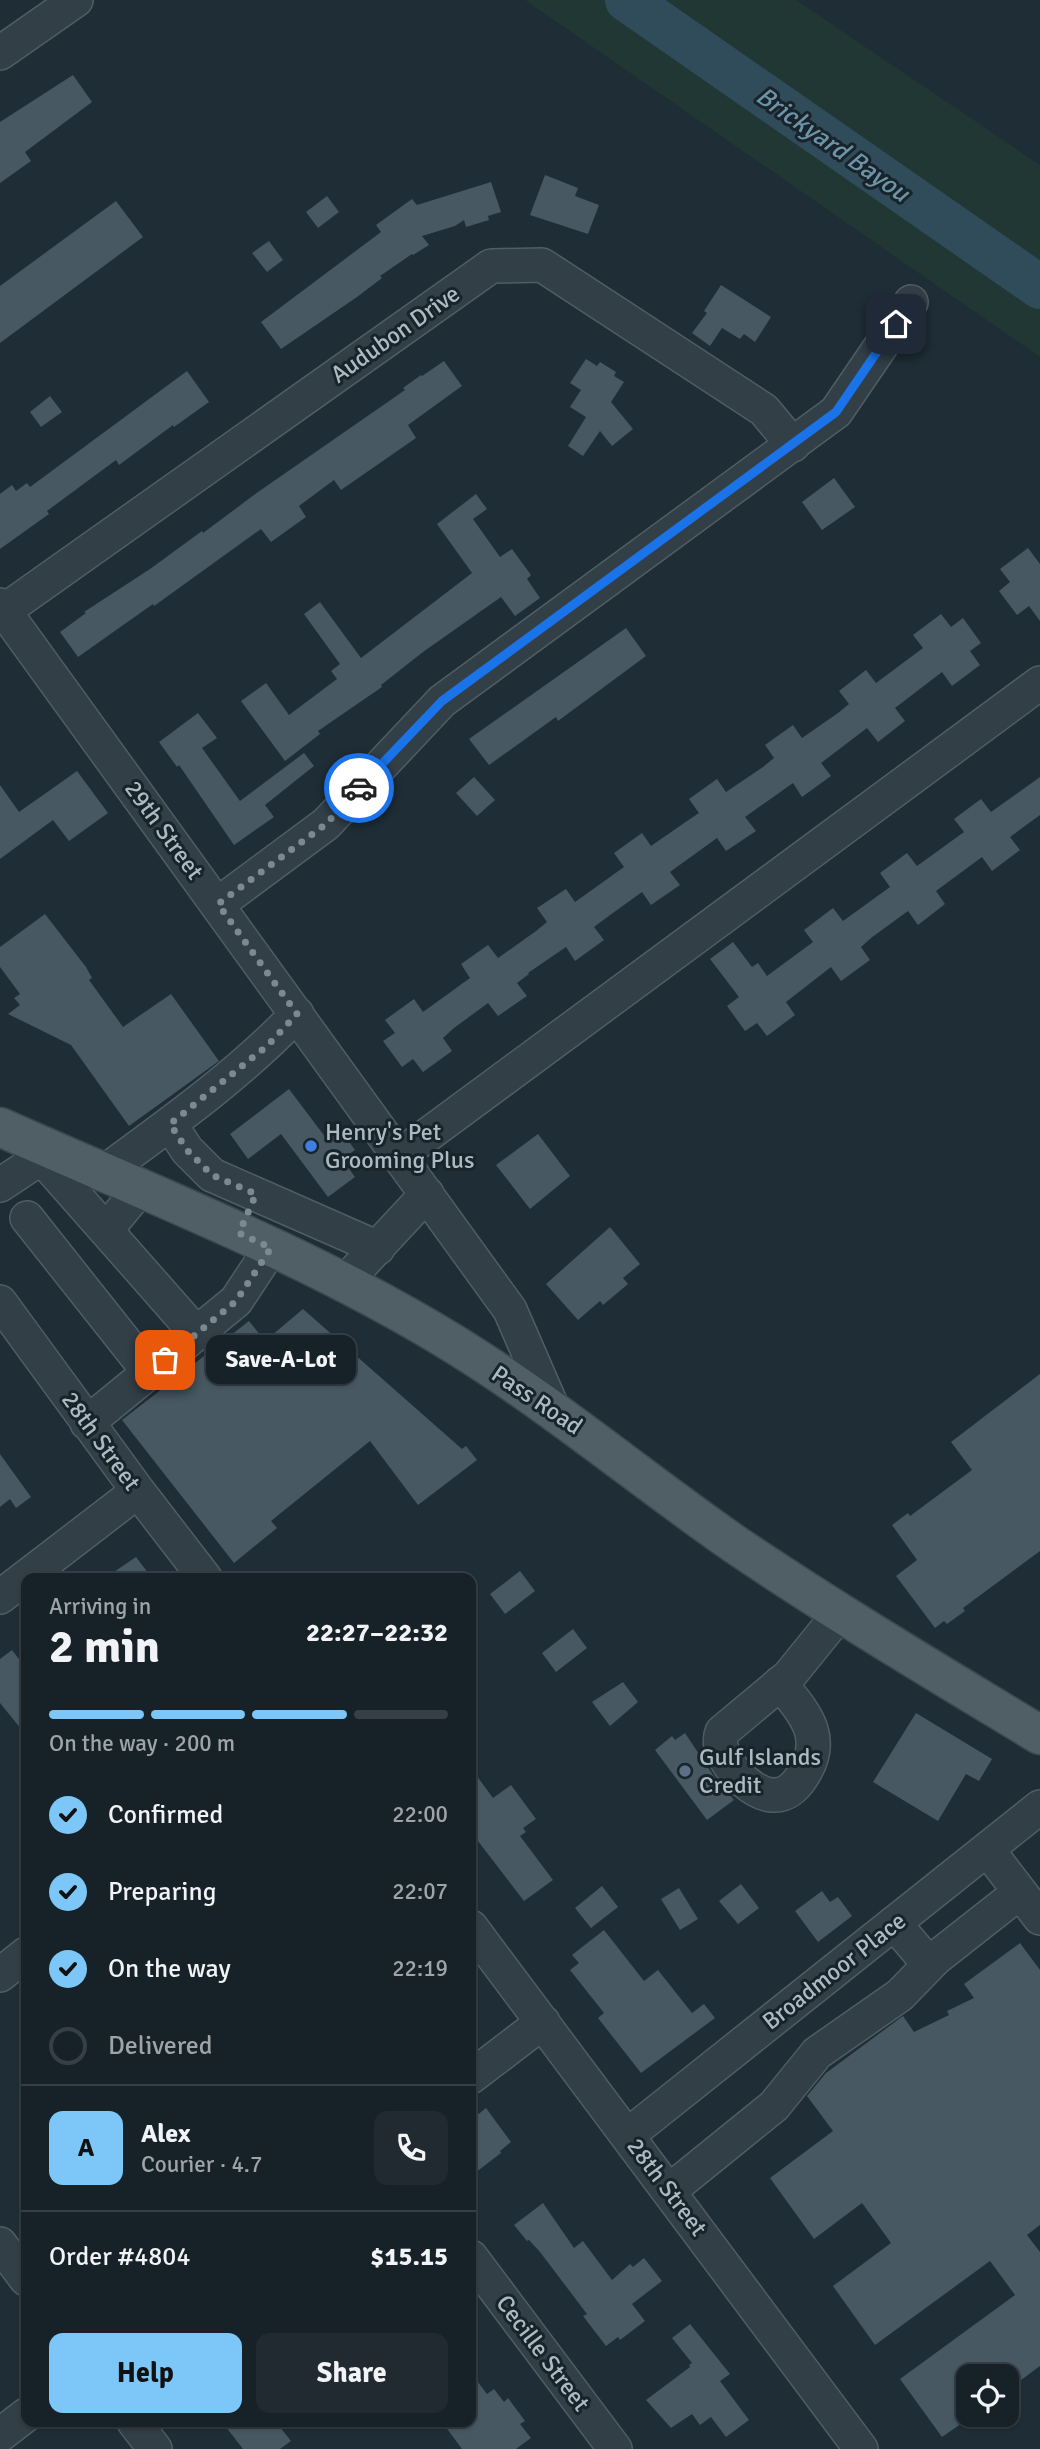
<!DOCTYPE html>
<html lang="en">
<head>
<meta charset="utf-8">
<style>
  :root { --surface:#172228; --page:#202a30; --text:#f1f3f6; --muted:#9ea4a8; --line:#363f45; --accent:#7cc7f8 }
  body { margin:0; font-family:Signika,sans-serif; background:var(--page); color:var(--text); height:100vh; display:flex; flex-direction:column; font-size:26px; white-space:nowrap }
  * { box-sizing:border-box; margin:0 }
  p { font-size:23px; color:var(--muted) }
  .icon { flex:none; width:38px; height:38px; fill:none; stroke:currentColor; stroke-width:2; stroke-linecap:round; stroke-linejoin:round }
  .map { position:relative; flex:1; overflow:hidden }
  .side { position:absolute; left:21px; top:1573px; width:455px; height:854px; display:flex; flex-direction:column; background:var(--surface); border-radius:14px; box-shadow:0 2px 5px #0004,0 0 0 2px var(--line) }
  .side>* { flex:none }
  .fabs { position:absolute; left:956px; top:2364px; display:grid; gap:14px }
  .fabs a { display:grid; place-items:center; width:63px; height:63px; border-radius:14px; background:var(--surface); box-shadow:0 2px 5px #0004,0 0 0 2px var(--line); font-size:35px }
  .pin { position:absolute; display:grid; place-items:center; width:60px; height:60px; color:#fff; margin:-30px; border-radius:14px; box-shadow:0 4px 10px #0006 }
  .courier { position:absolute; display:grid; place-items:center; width:70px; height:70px; margin:-35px; border:5px solid #1a73e8; border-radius:50%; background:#fff; color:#222; box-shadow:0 2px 9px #0007 }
  .bubble { position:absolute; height:49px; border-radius:14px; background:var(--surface); box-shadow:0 2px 5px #0004,0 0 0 2px var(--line); font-size:23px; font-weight:800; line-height:49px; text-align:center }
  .head em { font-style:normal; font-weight:800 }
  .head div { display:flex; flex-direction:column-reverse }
  .head { display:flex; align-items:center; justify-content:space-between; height:119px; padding:0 28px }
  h1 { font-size:46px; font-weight:800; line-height:52px }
  .bar { display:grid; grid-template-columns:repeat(4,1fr); gap:10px 7px; align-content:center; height:84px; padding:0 28px }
  .bar i { height:9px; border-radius:5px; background:var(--line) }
  .bar .on { background:var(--accent) }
  .bar p { grid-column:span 4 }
  .line { display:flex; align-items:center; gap:18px; padding:0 28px; border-top:2px solid var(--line) }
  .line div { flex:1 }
  .round { display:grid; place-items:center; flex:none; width:74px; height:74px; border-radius:14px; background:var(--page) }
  ol { padding:0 28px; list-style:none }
  li { display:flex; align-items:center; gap:21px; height:77px }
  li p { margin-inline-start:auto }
  li .icon { padding:7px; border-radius:50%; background:var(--accent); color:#111; stroke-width:4 }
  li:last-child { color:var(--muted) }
  li i { width:38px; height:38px; border:4px solid var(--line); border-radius:50% }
  .action { display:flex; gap:14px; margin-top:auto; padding:14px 28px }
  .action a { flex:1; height:80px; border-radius:14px; background:var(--accent); color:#111; font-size:28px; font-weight:800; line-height:80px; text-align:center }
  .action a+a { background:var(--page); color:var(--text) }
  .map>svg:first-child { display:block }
  .green { fill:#213734 }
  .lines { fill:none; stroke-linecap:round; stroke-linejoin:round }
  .river { stroke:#304c5b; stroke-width:44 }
  .building { fill:#475862 }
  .minor-casing { stroke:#505d64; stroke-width:36 }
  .major-casing { stroke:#3c4850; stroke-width:41 }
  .minor { stroke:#323f46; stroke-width:33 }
  .major { stroke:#505e66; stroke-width:38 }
  .done { stroke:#7b8992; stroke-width:7; stroke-dasharray:0 12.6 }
  .route { stroke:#1a73e8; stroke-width:9 }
  .shop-dot { fill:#3f7fe0; stroke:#18242a; stroke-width:2.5 }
  .service-dot { fill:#5c6f8a; stroke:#18242a; stroke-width:2.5 }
  .labels { text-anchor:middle; stroke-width:6; stroke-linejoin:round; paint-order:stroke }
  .street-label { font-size:24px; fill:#acbac3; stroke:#18242a }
  .poi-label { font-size:24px; fill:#acbac3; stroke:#18242a; text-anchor:start }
  .water-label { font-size:26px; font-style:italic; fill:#6c93a8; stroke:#18242a }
</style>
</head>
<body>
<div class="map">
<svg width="1040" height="2449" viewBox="0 0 1040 2449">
  <rect width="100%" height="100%" fill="#1f2d36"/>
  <path class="green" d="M525,0H796L1040,165V357Z"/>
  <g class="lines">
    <path class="river" d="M627,0L1040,287"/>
  </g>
  <path class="building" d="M73,75L92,102L25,152L31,161L0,183V122Z
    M545,175L578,188L575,196L599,205L588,234L530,215Z
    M491,182L501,212L488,216L489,220L466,227L464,220L455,226L422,236L429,245L413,255L412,254L380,276L382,278L357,297L281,349L261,322L381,232L376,225L412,199L417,205Z
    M327,196L339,212L318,228L306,212Z
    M116,201L143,237L0,343V286Z
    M269,241L283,260L267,272L252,253Z
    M721,285L771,317L755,342L744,334L740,339L722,328L710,346L692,333L707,313L704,311Z
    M586,359L597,366L600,362L616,372L614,376L624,382L611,402L633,429L612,446L600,431L583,456L568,446L586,417L570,407L581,390L570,383Z
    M444,361L462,386L408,425L416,438L341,490L334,480L299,506L306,517L271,542L261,529L154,606L153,604L78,657L60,632L86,613L84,612L150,569L202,531L203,533L258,492L405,390L403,388L421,375L422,376Z
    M187,371L209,402L174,427L173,425L119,465L116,460L47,511L49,514L0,549V494L12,485L16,491L27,483L30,487Z
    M50,396L62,412L41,427L30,412Z
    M834,478L855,507L822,530L802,502Z
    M476,494L487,509L473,519L500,557L512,549L531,575L527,579L540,598L515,616L501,597L423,652L381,685L382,687L318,731L320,734L285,761L241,701L266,683L289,715L337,679L331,671L340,664L304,614L320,602L361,658L472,573L437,524Z
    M1028,548L1040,564V621L1029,606L1017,615L999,591L1010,582L1000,569Z
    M941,614L951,627L963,618L981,643L970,651L980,665L952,686L942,672L895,708L905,721L878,742L867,728L821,763L831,776L802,797L793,783L745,817L756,831L726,851L717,838L670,872L680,885L651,905L642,892L606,918L594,927L604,940L575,961L566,947L528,973L529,974L517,983L527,996L498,1016L488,1003L454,1028L443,1038L452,1051L423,1072L413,1059L402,1067L383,1041L395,1033L385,1020L414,999L423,1012L470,978L461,964L488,945L498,958L536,931L547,922L537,908L566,889L575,902L624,867L614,853L642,833L651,846L687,821L699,813L689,799L717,779L726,792L763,767L774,758L765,745L793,725L802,738L838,713L849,704L839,691L866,670L876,683L923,648L913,635Z
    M626,628L646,656L558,721L556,717L489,765L469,739Z
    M198,713L217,738L202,748L240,801L304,753L314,766L265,805L274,817L234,845L179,765L177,767L159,742Z
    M77,771L108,813L69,841L53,820L0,859V785L19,812Z
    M474,777L495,800L477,816L456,793Z
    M1040,777V815L1010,837L1020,850L992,871L982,857L936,891L945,904L918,925L908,911L871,938L861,947L870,960L841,981L831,967L786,1002L795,1015L767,1036L757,1023L745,1031L727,1006L739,997L710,959L733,942L752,967L758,963L767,976L813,942L804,930L833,908L843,921L890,887L880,873L907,853L917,866L964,832L954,819L981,799L991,812Z
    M45,914L86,967L92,978L89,980L123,1027L171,994L219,1061L129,1126L71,1045L8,1014L20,1005L14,998L20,994L0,967V947Z
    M289,1089L326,1138L340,1129L355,1150L342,1159L355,1177L328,1197L281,1134L248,1159L230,1134Z
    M538,1134L570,1176L530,1209L496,1165Z
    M610,1227L640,1264L623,1278L628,1284L603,1305L600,1301L578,1320L546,1284Z
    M303,1309L462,1449L466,1446L477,1460L418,1505L370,1441L271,1521L277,1528L234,1563L122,1420L249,1321L265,1341Z
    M1040,1374V1551L963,1608L965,1611L947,1624L944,1621L935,1628L896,1576L917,1560L892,1525L908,1513L910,1516L972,1470L951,1442Z
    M0,1454L31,1497L16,1508L10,1499L0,1507Z
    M136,1557L152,1578H105Z
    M520,1571L535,1591L505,1614L490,1594Z
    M573,1629L587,1648L556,1672L542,1653Z
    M12,1650L26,1668V1735L0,1703V1659Z
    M623,1682L638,1702L610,1726L592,1702Z
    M916,1713L992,1759L979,1781L966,1774L938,1821L873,1782Z
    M685,1733L713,1775L734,1800L707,1820L655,1750L672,1736L675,1740Z
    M471,1768L493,1798L511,1785L536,1819L523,1828L526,1832L520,1836L553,1880L524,1901L471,1832Z
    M741,1884L759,1908L738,1924L719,1901Z
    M602,1886L618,1907L591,1928L575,1908Z
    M679,1888L698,1919L680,1930L661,1899Z
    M822,1891L830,1902L838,1897L852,1916L818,1942L795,1911Z
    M604,1930L644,1981L658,1970L692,2013L704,2004L715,2018L641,2073L598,2018L604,2013L570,1970L579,1963L572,1955Z
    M1020,1943L1040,1970V2225L1027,2235L1040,2252V2366L1006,2391V2376H968V2419L942,2437L900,2379L1015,2295L990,2261L875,2345L833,2286L891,2243L862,2203L814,2239L770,2178L833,2131L807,2096L826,2073L903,2016L914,2032L949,2015L947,2011L974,1998L964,1984Z
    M486,2108L511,2142L500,2151L501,2153L471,2176V2120Z
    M543,2203L574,2248L583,2241L612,2280L630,2264L633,2267L644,2258L662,2281L632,2304L645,2321L620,2340L618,2337L606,2346L583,2316L587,2314L540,2252L529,2240L527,2241L514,2225Z
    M690,2324L730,2374L720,2381L749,2420L726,2437L711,2417L700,2425L692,2414L671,2428L646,2400L690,2367L689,2365L692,2363L672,2338Z
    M471,2373L487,2394L494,2389L504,2402L508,2398L525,2421L520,2424L531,2438L516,2449H462L442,2422H471Z
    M222,2422H276L291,2441L280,2449H243Z"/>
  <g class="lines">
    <g class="minor-casing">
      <path id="minor" d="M0,53L76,0
        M0,605L510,1310L553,1409
        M4,611L491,266L542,265L764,410L793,445
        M218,904L326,824L442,701L836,412L911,302
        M170,1124L187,1150L212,1175L378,1248
        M399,1156L1040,683
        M42,1158L197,1334
        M103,1173C171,1123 239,1075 297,1014
        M0,1185L53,1150
        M27,1218L149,1372
        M106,1230L140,1189
        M344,1283L427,1194
        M0,1302L138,1491L205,1578
        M87,1423L236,1301L271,1248
        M0,1597L138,1491
        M780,1683C806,1715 828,1739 801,1778C795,1787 786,1795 775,1795C752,1797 712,1756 722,1732L789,1676L840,1613
        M987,1849L1040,1918
        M894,1923L923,1957L936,1958
        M471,1927L861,2449
        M0,1975L26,1954
        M471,2077L543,2022
        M628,2135L1040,1807
        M669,2191L774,2106L817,2053L900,1995L936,1958L1020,1892
        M0,2244L26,2279
        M471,2257L615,2449
        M134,2422L155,2449
        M0,2435L26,2415"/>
    </g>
    <g class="major-casing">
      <path id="major" d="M0,1127C153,1195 311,1256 454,1344C553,1405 641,1479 736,1545C835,1612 938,1673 1040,1735"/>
    </g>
    <use href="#minor" class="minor"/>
    <use href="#major" class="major"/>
  </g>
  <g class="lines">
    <path class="done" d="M165,1360L236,1301L271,1248L239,1233L256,1194L212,1175L187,1150L170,1124L267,1046L297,1014L218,904L326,824L359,788"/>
    <path class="route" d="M359,788L442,701L836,412L896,324"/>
  </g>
  <circle class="shop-dot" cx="311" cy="1146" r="7"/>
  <circle class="service-dot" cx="685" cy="1771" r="7"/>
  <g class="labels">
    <g class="street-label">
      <text transform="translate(395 334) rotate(-35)" y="8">Audubon Drive</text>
      <text transform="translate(164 830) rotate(54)" y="8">29th Street</text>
      <text transform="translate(537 1400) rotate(34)" y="8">Pass Road</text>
      <text transform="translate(101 1441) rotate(54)" y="8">28th Street</text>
      <text transform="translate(834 1971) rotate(-38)" y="8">Broadmoor Place</text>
      <text transform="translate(667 2187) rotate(53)" y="8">28th Street</text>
      <text transform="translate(543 2353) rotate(53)" y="8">Cecille Street</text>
    </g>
    <g class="poi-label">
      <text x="325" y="1140">Henry's Pet<tspan x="325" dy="28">Grooming Plus</tspan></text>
      <text x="699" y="1765">Gulf Islands<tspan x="699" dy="28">Credit</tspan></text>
    </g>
    <g class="water-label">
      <text transform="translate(833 144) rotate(35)" y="9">Brickyard Bayou</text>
    </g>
  </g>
</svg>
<div class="fabs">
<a><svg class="icon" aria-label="locate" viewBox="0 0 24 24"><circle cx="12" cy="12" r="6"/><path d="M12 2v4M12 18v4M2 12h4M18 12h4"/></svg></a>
</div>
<div class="pin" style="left:165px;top:1360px;background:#ea580c"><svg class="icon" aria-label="bag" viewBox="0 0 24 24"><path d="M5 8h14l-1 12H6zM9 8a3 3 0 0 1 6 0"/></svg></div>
<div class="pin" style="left:896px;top:324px;background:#1f2937"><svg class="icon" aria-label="home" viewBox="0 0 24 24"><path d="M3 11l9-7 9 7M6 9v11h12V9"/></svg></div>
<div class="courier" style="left:359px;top:788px"><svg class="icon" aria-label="car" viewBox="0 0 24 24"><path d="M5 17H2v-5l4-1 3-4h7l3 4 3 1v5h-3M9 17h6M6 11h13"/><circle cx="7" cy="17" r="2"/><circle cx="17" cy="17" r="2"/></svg></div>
<div class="bubble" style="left:206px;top:1335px;width:150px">Save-A-Lot</div>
<section class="side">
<div class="head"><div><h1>2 min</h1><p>Arriving in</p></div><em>22:27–22:32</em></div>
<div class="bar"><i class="on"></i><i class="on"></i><i class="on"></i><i></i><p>On the way · 200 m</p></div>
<ol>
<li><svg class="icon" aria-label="check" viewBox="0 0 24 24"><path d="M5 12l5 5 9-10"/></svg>Confirmed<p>22:00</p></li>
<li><svg class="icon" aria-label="check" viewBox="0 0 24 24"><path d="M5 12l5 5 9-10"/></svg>Preparing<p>22:07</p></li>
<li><svg class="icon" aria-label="check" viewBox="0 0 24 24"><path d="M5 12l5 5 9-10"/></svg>On the way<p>22:19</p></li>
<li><i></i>Delivered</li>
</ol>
<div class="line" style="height:126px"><b class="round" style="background:var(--accent);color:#111">A</b><div><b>Alex</b><p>Courier · 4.7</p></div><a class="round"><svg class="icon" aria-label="phone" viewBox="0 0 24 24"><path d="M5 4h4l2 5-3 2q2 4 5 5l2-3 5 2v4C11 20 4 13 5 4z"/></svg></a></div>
<div class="line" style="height:91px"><div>Order #4804</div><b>$15.15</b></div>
<div class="action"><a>Help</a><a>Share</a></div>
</section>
</div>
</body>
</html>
